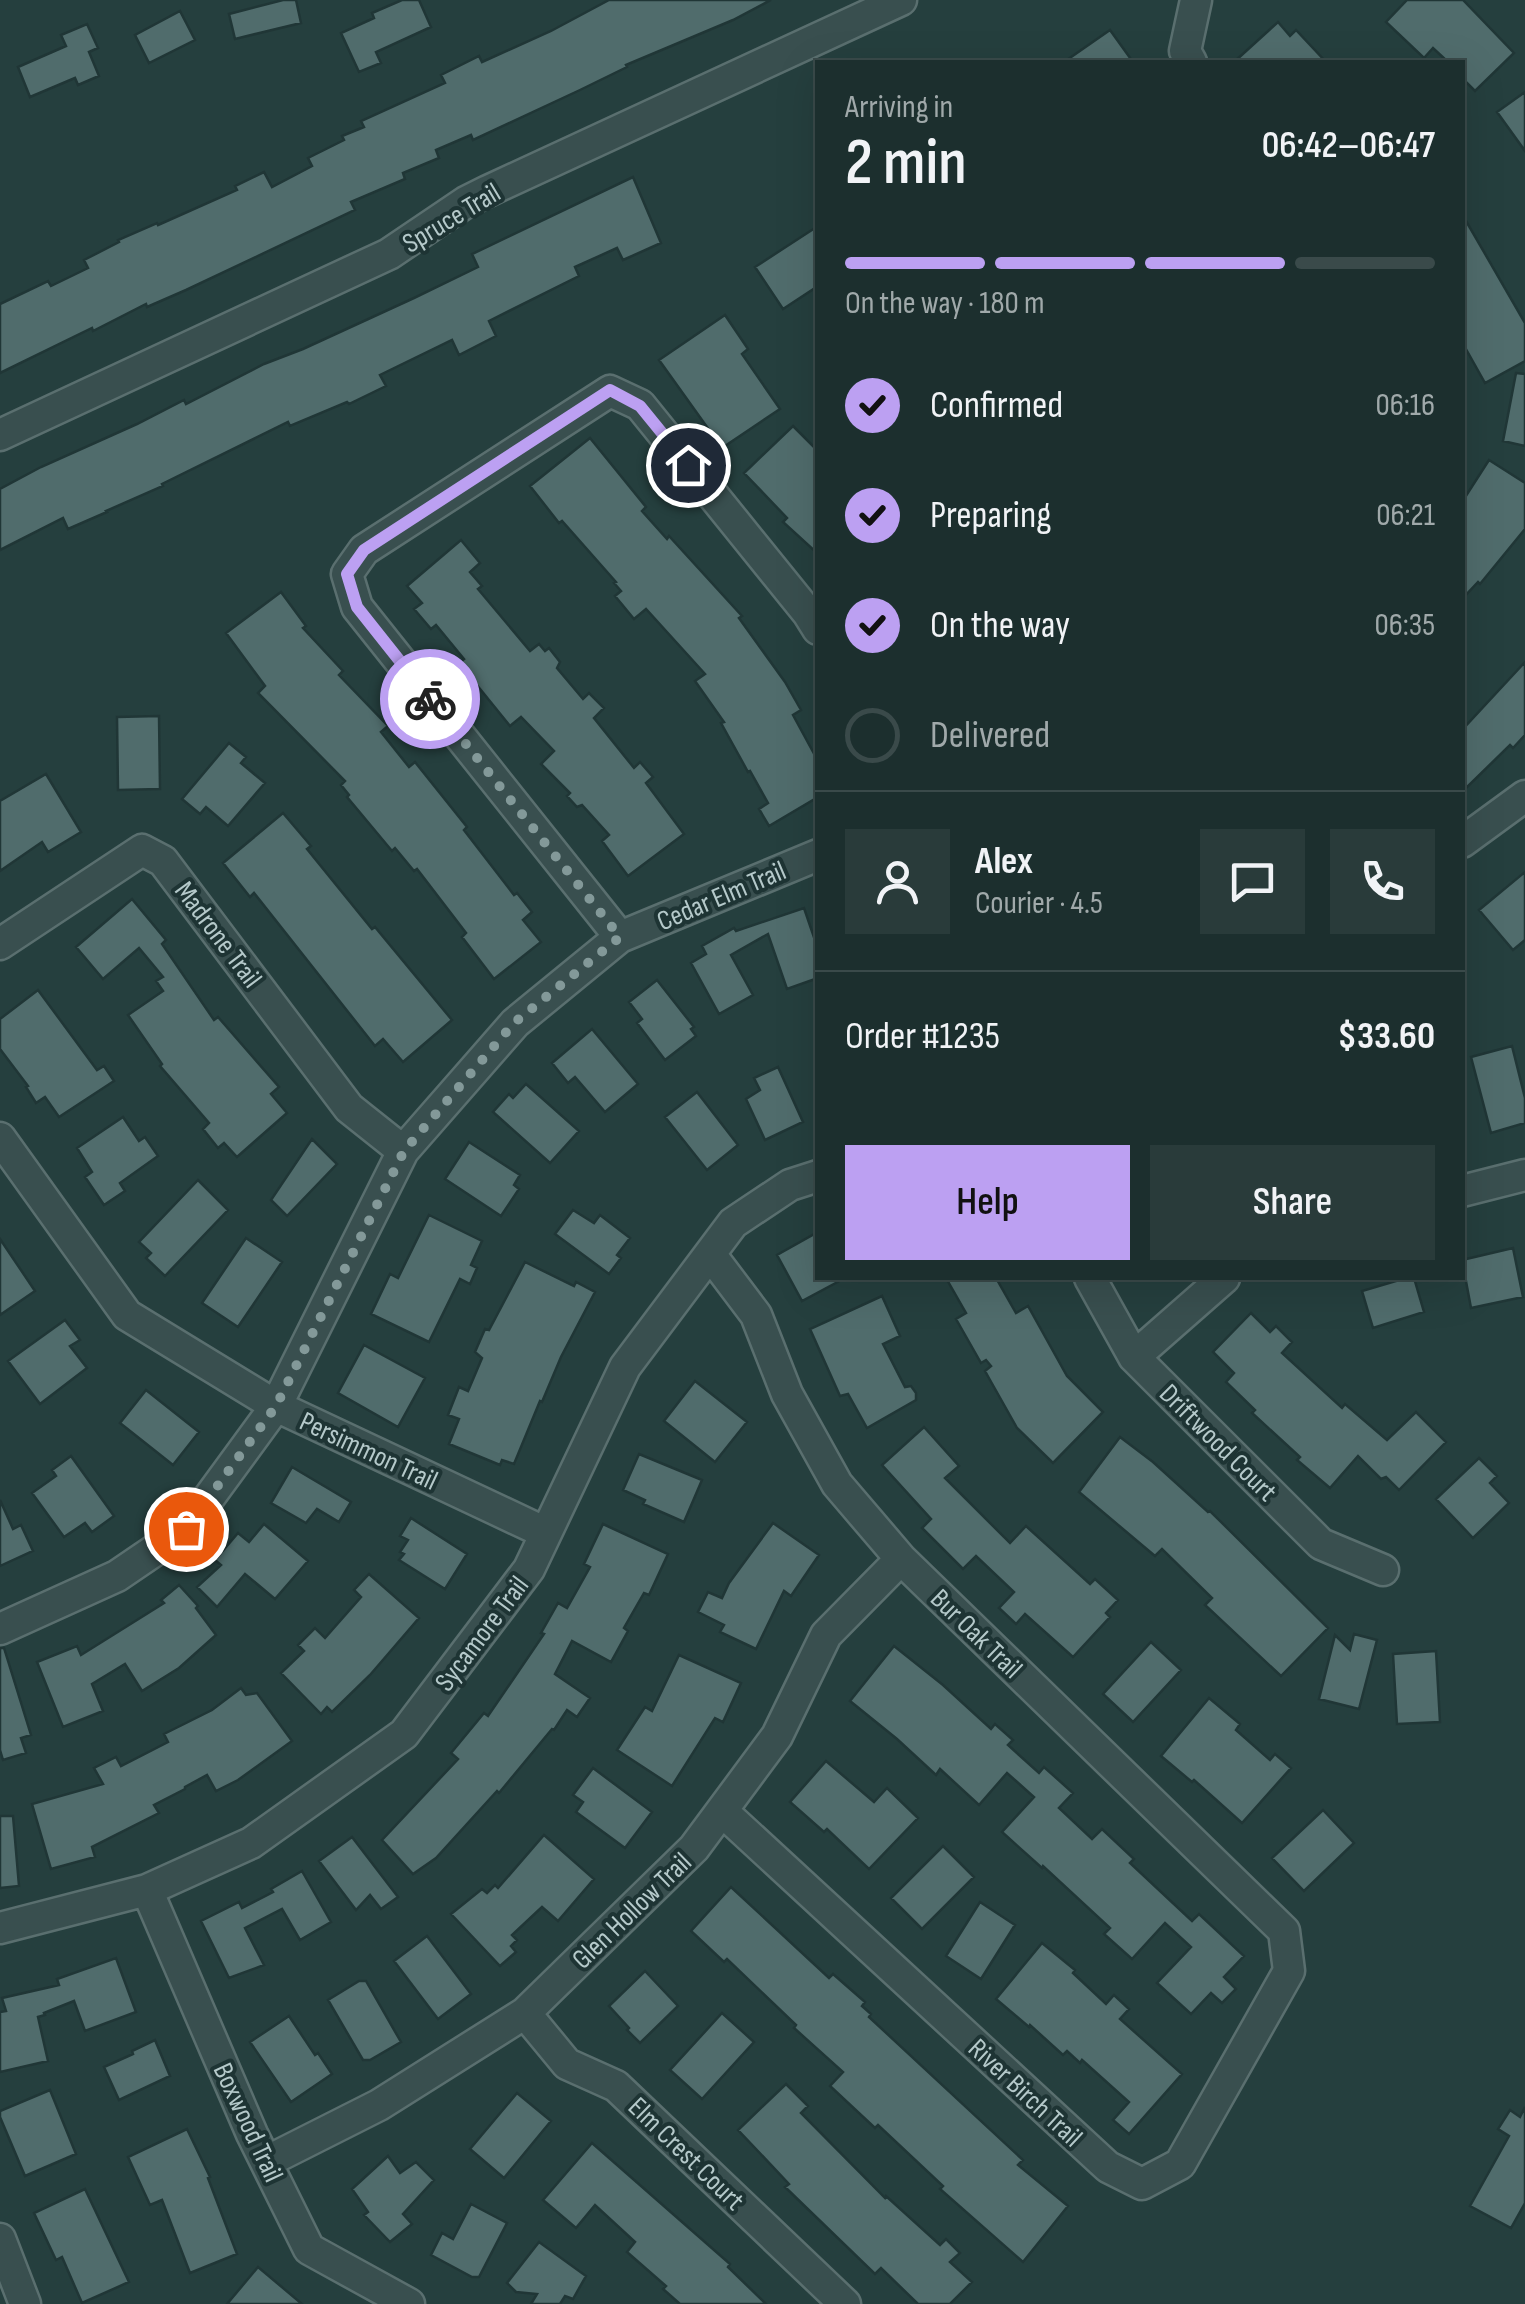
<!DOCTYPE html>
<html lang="en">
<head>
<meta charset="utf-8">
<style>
  :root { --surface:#1c2f2e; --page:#293b3a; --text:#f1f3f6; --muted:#a0a9aa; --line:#3a4a4a; --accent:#bca0f2 }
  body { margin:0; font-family:"Sofia Sans Condensed",sans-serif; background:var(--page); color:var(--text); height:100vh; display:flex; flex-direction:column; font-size:38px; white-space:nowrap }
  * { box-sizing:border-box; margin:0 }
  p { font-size:32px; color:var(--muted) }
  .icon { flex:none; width:55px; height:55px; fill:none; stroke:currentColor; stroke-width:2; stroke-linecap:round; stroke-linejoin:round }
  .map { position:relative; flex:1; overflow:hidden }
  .side { position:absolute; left:815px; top:60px; width:650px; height:1220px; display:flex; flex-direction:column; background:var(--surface); border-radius:0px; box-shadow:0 10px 40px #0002,0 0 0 2px var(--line) }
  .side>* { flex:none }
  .pin { position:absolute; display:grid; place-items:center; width:85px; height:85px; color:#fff; margin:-42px; border:5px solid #fff; border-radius:50%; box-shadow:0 2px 10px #0007 }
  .courier { position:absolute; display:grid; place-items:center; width:100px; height:100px; margin:-50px; border:8px solid #bca0f2; border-radius:50%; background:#fff; color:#222; box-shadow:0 2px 12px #0007 }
  .summary em { font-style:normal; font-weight:600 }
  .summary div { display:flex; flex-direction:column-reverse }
  .summary { display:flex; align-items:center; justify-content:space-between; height:170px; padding:0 30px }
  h1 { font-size:65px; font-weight:600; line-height:75px }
  .bar { display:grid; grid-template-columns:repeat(4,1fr); gap:15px 10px; align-content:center; height:120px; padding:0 30px }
  .bar i { height:12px; border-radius:8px; background:var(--line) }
  .bar .on { background:var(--accent) }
  .bar p { grid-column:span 4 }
  .line { display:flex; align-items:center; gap:25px; padding:0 30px; border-top:2px solid var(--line) }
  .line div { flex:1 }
  .round { display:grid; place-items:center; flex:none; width:105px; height:105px; border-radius:0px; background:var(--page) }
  ol { padding:0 30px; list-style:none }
  li { display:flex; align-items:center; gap:30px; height:110px }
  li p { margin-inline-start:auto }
  li .icon { padding:10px; border-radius:50%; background:var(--accent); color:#111; stroke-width:4 }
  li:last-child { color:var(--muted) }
  li i { width:55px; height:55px; border:5px solid var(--line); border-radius:50% }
  .primary-button { display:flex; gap:20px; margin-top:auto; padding:20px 30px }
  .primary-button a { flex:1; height:115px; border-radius:0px; background:var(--accent); color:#111; font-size:40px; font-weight:600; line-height:115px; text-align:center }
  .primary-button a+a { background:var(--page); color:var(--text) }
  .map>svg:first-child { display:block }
  .building { fill:#506c6c; stroke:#203636; stroke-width:2.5 }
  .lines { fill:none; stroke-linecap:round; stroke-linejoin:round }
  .minor-casing { stroke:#5a6f6f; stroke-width:35 }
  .minor { stroke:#394f4f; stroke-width:30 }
  .done { stroke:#839999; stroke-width:10; stroke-dasharray:0 18 }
  .route { stroke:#bca0f2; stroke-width:12 }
  .labels { text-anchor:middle; stroke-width:8; stroke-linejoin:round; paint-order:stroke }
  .street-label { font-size:28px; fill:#b5c9ca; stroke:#1e3434 }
</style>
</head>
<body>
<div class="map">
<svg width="1525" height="2304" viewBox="0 0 1525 2304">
  <rect width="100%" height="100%" fill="#253f3e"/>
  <path class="building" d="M283,0H296L301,23L235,39L229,14Z
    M402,0H419L431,27L376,52L381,63L359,72L341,33L374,18L372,13Z
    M609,0H771L733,20L626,65L627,67L580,90L473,140L471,135L436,150L439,158L403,173L405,179L351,202L355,210L186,290L147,307L146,304L93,331L92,328L0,373V304L48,281L51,286L88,268L84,260L119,242L118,240L157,223L158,225L237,190L235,186L264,172L272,187L312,166L308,158L344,140L342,136L364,127L361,121L445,83L441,75L479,56L482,62L551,31Z
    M1407,0H1463L1514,53L1475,91L1462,78V62H1448L1433,48L1424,58L1386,22Z
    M180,11L195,40L149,63L135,35Z
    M1278,22L1290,36L1296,30L1326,62H1234Z
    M87,24L98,48L89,52L99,76L78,85L75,78L30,97L18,67L66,46L61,35Z
    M1110,30L1133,62H1064Z
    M1525,92V151L1497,112Z
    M633,177L661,243L623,260L617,248L575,267L579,276L489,321L496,336L459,355L452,340L380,375L386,386L349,404L347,402L290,426L288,422L162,484L163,486L106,511L107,512L68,529L63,518L0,550V489L41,467L137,424L184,400L186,404L264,364L303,349L414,298L478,267L472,254Z
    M1462,214L1525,323V361L1485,383L1462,342Z
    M818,226V286L783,309L755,267Z
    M725,315L748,349L742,354L780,409L722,448L659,360Z
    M1516,373L1525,374V446L1503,441Z
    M793,426L818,451V554L783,522L787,518L744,473Z
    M590,438L646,507L642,511L667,539L669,536L742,616L739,618L785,682L801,710L793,715L818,761V797L769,826L759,809L768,803L750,771L748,772L721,723L724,722L695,681L705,674L646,609L634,619L615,596L621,591L614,583L616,582L562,521L559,523L530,486Z
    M1489,460L1525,483V529L1480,584L1478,582L1462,599V502Z
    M461,540L480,563L470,572L482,586L478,589L530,651L539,644L545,651L549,648L560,662L557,668L583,699L589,693L604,708L594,718L634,768L640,762L653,777L646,783L684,834L628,876L602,841L609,835L582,805L577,807L567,796L570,793L541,764L554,751L521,717L510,726L459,663L464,659L436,625L431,629L414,609L422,603L407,586Z
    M281,592L306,626L303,628L343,671L339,675L388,726L381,732L409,767L415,762L467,827L464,830L514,895L517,893L532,912L523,920L541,942L494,979L462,937L466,933L417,869L414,871L395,848L392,851L347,797L349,795L341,785L345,781L258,693L265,686L226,633Z
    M1525,662V735L1513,748L1510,745L1462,792V730Z
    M159,716L160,789L118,790L117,717Z
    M229,743L246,757L241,763L265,783L228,826L206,807L200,814L182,799Z
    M46,774L81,832L48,852L42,842L0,871V801Z
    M283,813L311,846L307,849L372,929L375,927L452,1020L403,1062L383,1039L375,1046L254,893L250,897L223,863Z
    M1525,872V940L1513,950L1479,910Z
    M132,899L166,940L162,944L214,1020L218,1017L279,1087L271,1094L287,1113L237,1157L224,1143L218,1148L203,1129L209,1123L160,1066L162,1064L128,1015L163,991L156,981L163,977L139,948L103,979L76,947Z
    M804,908L818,949V978L787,989L768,934L731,955L753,995L719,1014L691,963L706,954L702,946L734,928L736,931Z
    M657,980L694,1027L691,1029L696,1036L665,1060L637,1023L642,1019L629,1002Z
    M38,990L97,1070L104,1066L114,1081L59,1117L45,1097L36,1103L26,1087L28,1086L0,1049V1019Z
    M592,1029L638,1084L605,1112L575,1077L568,1083L552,1063Z
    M1512,1046L1525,1098V1123L1491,1133L1471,1057Z
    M778,1067L803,1122L765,1140L746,1099L760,1090L754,1078Z
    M526,1084L579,1131L550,1163L493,1112L509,1094L513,1098Z
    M697,1092L738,1145L707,1170L665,1117Z
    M123,1117L139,1141L145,1137L158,1156L120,1183L125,1191L104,1205L85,1177L92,1172L77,1148Z
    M312,1139L337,1164L287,1216L271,1200Z
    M469,1142L520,1175L514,1185L519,1189L501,1216L445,1179Z
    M198,1180L228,1210L165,1276L146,1258L151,1253L139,1242Z
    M573,1210L594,1223L600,1215L630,1238L617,1255L621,1258L609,1274L555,1234Z
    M429,1215L482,1241L471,1265L477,1268L470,1284L460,1279L429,1342L371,1314L390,1274L398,1278Z
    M818,1232V1278H845L802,1301L777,1255Z
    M246,1238L282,1262L238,1327L202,1303Z
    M0,1239L35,1291L0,1315Z
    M1513,1248L1523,1297L1471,1308L1462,1260Z
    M525,1262L574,1286L576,1282L595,1292L561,1357L542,1402L540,1401L514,1464L502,1460L500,1465L449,1444L459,1419L448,1415L459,1387L468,1391L482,1358L475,1352L485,1329L489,1330Z
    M946,1278H996L1016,1313L1028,1306L1067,1376L1103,1412L1053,1463L1017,1428L990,1380L985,1371L991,1366L986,1360L981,1363L956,1319L966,1313Z
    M1406,1278H1414L1424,1312L1373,1328L1362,1291Z
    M882,1296L900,1336L883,1344L905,1387L911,1386L916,1393V1400L867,1428L848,1394L840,1396L810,1329Z
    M1251,1313L1270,1332L1276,1326L1292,1342L1282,1353L1342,1408L1345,1404L1387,1440L1416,1412L1446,1442L1399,1490L1386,1477L1381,1479L1358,1456L1330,1488L1297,1460L1300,1457L1252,1413L1255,1410L1226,1382L1234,1373L1213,1352Z
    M65,1320L80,1340L70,1346L87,1368L40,1404L8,1361Z
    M364,1345L425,1378L398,1427L338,1393Z
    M695,1381L747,1422L715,1462L664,1421Z
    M146,1390L199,1432L173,1465L120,1423Z
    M924,1427L959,1466L945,1478L1010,1543L1026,1526L1090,1584L1095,1579L1118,1600L1106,1613L1110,1617L1073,1657L1025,1614L1016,1624L999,1608L1014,1592L976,1556L963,1569L922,1528L931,1519L882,1465Z
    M1120,1437L1153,1462L1208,1512L1210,1511L1328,1628L1281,1676L1205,1605L1212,1598L1162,1549L1155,1556L1079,1492Z
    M639,1454L702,1480L684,1522L643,1504L645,1500L623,1490Z
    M71,1456L114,1516L92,1532L85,1523L64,1537L32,1493L56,1476L52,1470Z
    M1479,1458L1497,1476L1490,1483L1509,1503L1473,1538L1436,1499Z
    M292,1467L351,1502L339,1522L317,1509L306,1523L271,1503Z
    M0,1500L13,1529L21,1525L33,1551L0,1566Z
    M411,1518L467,1554L445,1589L399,1560L404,1554L400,1552L408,1540L400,1536Z
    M773,1523L819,1555L791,1596L784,1591L756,1649L720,1632L724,1625L698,1612L708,1592L722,1598L729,1583Z
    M264,1524L308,1561L275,1599L245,1574L217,1607L197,1587L221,1565L215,1560L238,1533L249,1542Z
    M603,1524L668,1554L649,1595L644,1593L624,1628L628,1631L611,1662L572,1641L555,1674L590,1698L577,1717L567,1710L554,1730L552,1729L499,1793L497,1791L436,1858L413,1874L382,1840L458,1759L451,1753L484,1713L488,1716L544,1634L541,1633L558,1603L567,1608L590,1567L584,1564Z
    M369,1574L419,1618L370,1675L332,1712L327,1707L321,1714L281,1673L304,1651L298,1645L315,1628L325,1638L361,1597L354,1590Z
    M179,1585L198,1606L196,1608L216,1635L179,1668L142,1691L125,1664L92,1684L103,1711L63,1727L37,1662L77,1646L81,1655L164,1603L161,1600Z
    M1354,1634L1377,1640L1359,1709L1319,1699L1335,1635L1350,1650Z
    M1151,1642L1181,1670L1133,1722L1103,1694Z
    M894,1646L943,1685L991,1729L995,1724L1013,1740L1008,1745L1039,1773L1044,1767L1073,1793L1059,1808L1092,1839L1102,1829L1134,1859L1130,1863L1192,1921L1199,1914L1244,1956L1224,1977L1236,1989L1222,2003L1211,1993L1191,2014L1157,1983L1191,1947L1165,1923L1132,1959L1104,1934L1110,1928L1043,1866L1042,1868L1002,1832L1034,1797L1007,1773L979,1805L940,1769L936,1775L897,1739L850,1701Z
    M0,1648H4L31,1735L21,1738L26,1753L3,1760L0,1750Z
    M1436,1651L1440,1722L1397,1724L1393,1654Z
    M679,1655L741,1683L723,1722L715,1718L672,1786L617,1750L645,1707L652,1711Z
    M241,1688L246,1695L257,1693L292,1741L238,1780L216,1791L207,1775L185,1787V1789L154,1805L159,1813L92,1847L95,1857L51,1869L32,1804L103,1784L94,1768L116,1757L121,1766L168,1742L164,1734L212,1710Z
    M1209,1698L1240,1724L1236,1730L1270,1760L1275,1754L1291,1768L1242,1823L1194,1780L1192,1782L1161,1756Z
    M826,1761L874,1802L887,1788L918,1818L869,1869L827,1829L824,1832L790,1802Z
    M593,1768L652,1812L625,1848L576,1812L583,1802L573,1795Z
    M1323,1810L1354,1843L1304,1891L1272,1858Z
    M0,1816H13L19,1886L0,1888Z
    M544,1835L594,1879L558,1921L542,1907L512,1935L517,1940L511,1946L516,1952L500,1966L451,1914L482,1889L487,1893L495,1885L498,1888Z
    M352,1837L398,1897L381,1909L370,1895L356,1910L319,1861Z
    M943,1846L974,1877L922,1929L891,1898Z
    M302,1871L331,1922L300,1940L282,1909L245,1928L264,1965L229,1978L201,1921L239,1902L242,1908L273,1892L271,1889Z
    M731,1887L829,1978L833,1974L865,2002L862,2006L871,2014L869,2017L1023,2160L1018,2165L1068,2206L1023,2262L940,2189L943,2186L878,2125L875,2128L830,2086L843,2072L794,2028L796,2025L727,1959L724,1962L691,1931Z
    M980,1902L1015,1925L981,1979L946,1956Z
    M427,1936L471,1994L438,2019L394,1961Z
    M1042,1943L1075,1970L1073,1973L1106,2004L1114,1995L1129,2009L1120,2019L1182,2074L1129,2134L1113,2120L1129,2102L1082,2060L1080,2063L1067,2051L1063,2055L1030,2025L1029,2027L996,1999Z
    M116,1958L136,2012L85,2031L74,2001L44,2013L45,2015L38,2017L48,2061L0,2072V2012L6,2011L2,1998L59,1985L57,1979Z
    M645,1971L678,2006L640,2043L627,2030L629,2028L609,2006Z
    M359,1981H366L401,2042L370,2060H363L328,2000Z
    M722,2013L754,2042L702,2099L670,2070Z
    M289,2016L315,2055L318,2053L332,2074L291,2102L250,2042Z
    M155,2040L170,2076L119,2100L104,2067L133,2054L132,2051Z
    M786,2084L808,2106L801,2113L885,2198L886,2196L940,2245L946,2239L960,2253L950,2262L972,2282L950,2304H918L881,2268L875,2274L785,2187L789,2184L738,2130Z
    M50,2090L76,2154L25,2176L0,2117V2111Z
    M517,2093L551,2121L504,2178L470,2149Z
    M1525,2107V2203L1511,2228L1470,2206L1509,2136L1498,2129L1510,2110L1520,2117Z
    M187,2129L210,2177L208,2178L237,2254L190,2273L162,2200L150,2205L128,2157Z
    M592,2143L730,2264L728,2267L766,2304H680L663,2289L666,2286L627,2252L635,2242L595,2205L576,2228L543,2200Z
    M388,2156L400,2173L416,2162L434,2180L403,2214L412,2224L390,2242L364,2215L368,2212L352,2189Z
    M85,2189L129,2282L82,2303L62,2257L56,2260L34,2213Z
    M471,2204L507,2223L479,2277H472L431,2255L442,2233L453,2239Z
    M539,2242L586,2276L573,2299L565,2296L560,2304H531L537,2294L516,2292L507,2283Z
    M258,2267L302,2304H227Z"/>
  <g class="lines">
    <g class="minor-casing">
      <path id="minor" d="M1191,62L1185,51L1196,0
        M0,435L389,254L466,202L488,191L901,0
        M1462,842L1525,796
        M620,937L357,607L347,574L364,550L610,391L640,405L808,613L818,629
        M0,944L142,850L163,861L349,1108L403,1151
        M0,1138L127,1315L276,1406L546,1533
        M1462,1191L1525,1175
        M710,1254L756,1315L787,1394L837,1484L901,1559L1284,1931L1289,1971L1180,2164L1142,2184L1108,2167L722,1811
        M1090,1278L1134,1357L1321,1544L1383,1570
        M1134,1357L1224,1278
        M0,1629L117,1576L186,1529L276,1406L403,1151L515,1023L620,937L818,855
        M147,1890L252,2134L309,2249L409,2304
        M0,1928L147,1890L251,1843L404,1734L529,1569L625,1367L733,1223L790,1185L818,1176
        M525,2013L567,2064L616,2086L845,2304
        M266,2162L379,2105L525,2013L694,1848L777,1736L826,1635L901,1559
        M0,2239L25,2304"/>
    </g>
    <use href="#minor" class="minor"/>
  </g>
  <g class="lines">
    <path class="done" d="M186,1529L276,1406L404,1151L514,1023L620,937L430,699"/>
    <path class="route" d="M430,699L357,607L347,574L364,550L610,390L640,406L688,465"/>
  </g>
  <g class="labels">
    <g class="street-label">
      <text transform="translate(451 217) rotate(-31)" y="10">Spruce Trail</text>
      <text transform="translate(721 895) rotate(-23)" y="10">Cedar Elm Trail</text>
      <text transform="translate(219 934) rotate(53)" y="10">Madrone Trail</text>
      <text transform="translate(1219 1442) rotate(45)" y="10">Driftwood Court</text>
      <text transform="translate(369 1450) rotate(25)" y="10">Persimmon Trail</text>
      <text transform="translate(481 1633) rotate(-53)" y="10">Sycamore Trail</text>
      <text transform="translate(977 1633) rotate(44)" y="10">Bur Oak Trail</text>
      <text transform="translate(631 1910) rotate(-44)" y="10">Glen Hollow Trail</text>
      <text transform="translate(1026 2092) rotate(43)" y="10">River Birch Trail</text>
      <text transform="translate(249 2122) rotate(65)" y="10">Boxwood Trail</text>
      <text transform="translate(687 2153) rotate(44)" y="10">Elm Crest Court</text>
    </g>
  </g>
</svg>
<div class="pin" style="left:186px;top:1529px;background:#ea580c"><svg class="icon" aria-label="bag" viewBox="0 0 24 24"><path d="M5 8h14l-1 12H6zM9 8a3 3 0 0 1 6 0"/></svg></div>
<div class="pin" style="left:688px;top:465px;background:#1f2937"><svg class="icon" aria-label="home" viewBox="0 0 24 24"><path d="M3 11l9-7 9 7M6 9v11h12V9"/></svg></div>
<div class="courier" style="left:430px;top:699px"><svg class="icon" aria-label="bike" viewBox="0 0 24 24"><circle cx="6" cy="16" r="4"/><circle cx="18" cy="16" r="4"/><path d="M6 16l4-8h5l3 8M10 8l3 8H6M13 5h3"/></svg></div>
<section class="side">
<div class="summary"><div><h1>2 min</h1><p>Arriving in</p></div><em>06:42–06:47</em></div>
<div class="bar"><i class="on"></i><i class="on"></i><i class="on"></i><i></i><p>On the way · 180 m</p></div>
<ol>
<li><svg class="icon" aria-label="check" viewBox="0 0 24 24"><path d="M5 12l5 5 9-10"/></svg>Confirmed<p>06:16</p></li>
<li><svg class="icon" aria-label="check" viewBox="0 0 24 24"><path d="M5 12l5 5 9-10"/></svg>Preparing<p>06:21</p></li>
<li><svg class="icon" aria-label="check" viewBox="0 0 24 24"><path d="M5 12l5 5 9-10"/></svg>On the way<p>06:35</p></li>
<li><i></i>Delivered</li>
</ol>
<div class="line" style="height:180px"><a class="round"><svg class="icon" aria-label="person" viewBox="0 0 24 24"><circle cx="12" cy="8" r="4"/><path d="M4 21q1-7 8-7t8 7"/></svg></a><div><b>Alex</b><p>Courier · 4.5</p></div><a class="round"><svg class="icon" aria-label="chat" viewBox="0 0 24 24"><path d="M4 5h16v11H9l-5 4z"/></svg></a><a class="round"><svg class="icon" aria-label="phone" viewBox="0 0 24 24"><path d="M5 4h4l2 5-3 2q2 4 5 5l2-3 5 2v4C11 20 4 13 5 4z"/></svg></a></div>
<div class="line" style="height:130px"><div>Order #1235</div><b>$33.60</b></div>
<div class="primary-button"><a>Help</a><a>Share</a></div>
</section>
</div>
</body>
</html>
